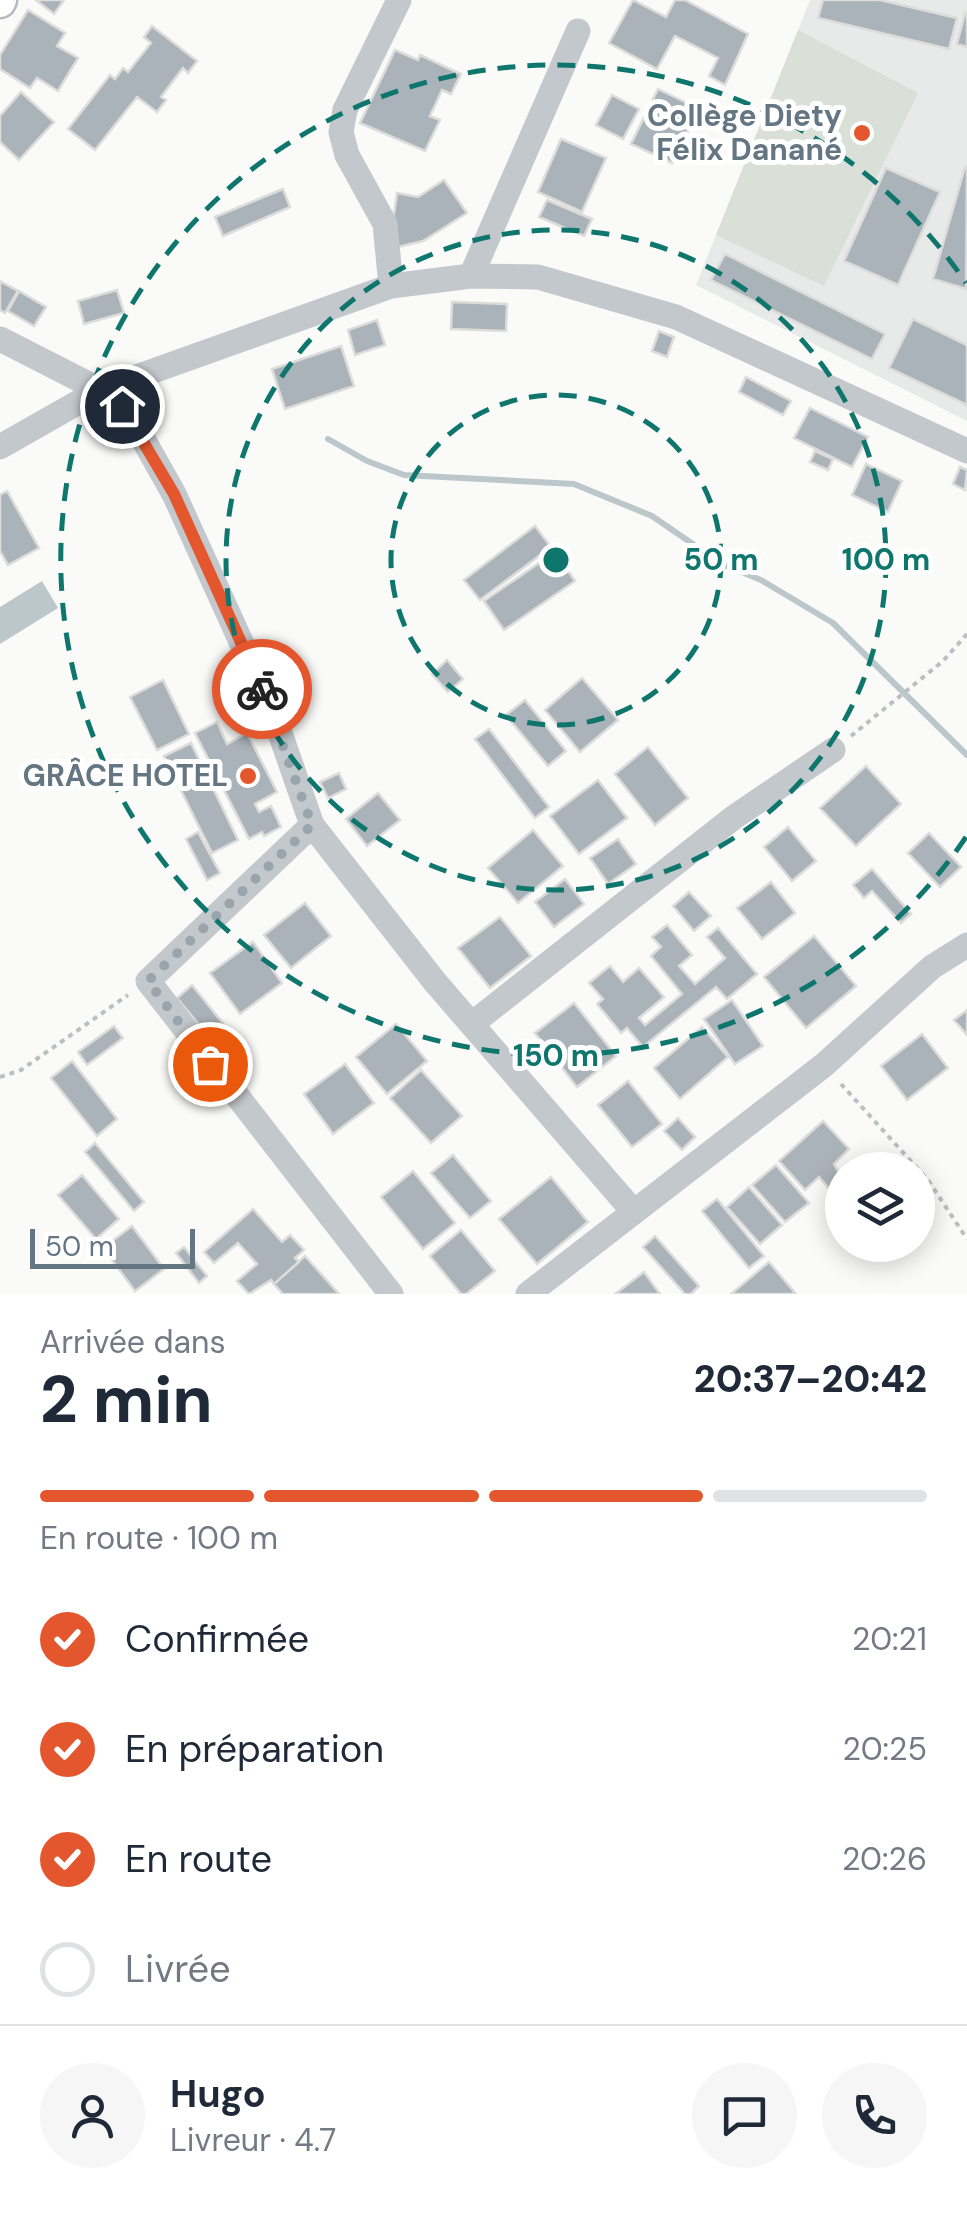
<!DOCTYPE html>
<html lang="fr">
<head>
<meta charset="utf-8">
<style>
  :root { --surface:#fff; --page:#f6f6f7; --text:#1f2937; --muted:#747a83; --line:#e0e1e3; --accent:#e4572e }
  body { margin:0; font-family:"DM Sans",sans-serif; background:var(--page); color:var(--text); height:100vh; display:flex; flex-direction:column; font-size:38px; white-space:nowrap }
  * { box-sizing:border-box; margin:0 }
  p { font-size:32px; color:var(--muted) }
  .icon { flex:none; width:55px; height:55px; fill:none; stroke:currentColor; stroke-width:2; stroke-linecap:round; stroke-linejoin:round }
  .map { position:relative; height:1294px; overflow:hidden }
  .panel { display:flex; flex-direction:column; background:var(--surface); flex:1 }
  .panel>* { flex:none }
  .fabs { position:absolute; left:825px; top:1152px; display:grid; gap:20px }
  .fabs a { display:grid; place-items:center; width:110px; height:110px; border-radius:50%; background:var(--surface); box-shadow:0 5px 25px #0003; font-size:50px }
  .scale { position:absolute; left:30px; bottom:25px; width:165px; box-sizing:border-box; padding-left:10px; border:5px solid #657683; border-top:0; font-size:28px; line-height:35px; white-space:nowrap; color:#657683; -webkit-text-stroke:8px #fff; paint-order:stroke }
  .pin { position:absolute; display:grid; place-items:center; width:85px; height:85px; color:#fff; margin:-42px; border:5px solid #fff; border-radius:50%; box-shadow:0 2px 10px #0007 }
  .courier { position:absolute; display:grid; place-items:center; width:100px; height:100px; margin:-50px; border:8px solid #e4572e; border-radius:50%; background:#fff; color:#222; box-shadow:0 2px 12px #0007 }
  .head em { font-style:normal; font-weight:800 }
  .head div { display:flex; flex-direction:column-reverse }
  .head { display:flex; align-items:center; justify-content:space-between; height:170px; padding:0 40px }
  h1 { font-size:65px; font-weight:800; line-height:75px }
  .bar { display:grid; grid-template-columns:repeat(4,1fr); gap:15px 10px; align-content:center; height:120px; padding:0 40px }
  .bar i { height:12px; border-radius:8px; background:var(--line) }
  .bar .on { background:var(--accent) }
  .bar p { grid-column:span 4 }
  .line { display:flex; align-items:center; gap:25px; padding:0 40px; border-top:2px solid var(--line) }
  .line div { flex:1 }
  .round { display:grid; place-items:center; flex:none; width:105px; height:105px; border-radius:52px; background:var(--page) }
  ol { padding:0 40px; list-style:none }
  li { display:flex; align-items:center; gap:30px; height:110px }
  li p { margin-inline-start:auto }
  li .icon { padding:10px; border-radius:50%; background:var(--accent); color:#fff; stroke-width:4 }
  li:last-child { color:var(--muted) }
  li i { width:55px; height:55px; border:5px solid var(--line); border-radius:50% }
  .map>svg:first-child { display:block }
  .built { fill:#e8e9e9 }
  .green { fill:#dadfd7 }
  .water { fill:#bbc7cb }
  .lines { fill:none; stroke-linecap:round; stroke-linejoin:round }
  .stream { stroke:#bbc7cb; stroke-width:6 }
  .building { fill:#aab3b9; stroke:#dcdcda; stroke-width:2.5 }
  .major-casing { stroke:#b5babe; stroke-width:35 }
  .path { stroke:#bbbfc2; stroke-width:4; stroke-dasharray:5 5; stroke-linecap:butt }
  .minor { stroke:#c3c8cc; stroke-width:25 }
  .major { stroke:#fff; stroke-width:30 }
  .done { stroke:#99a4ac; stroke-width:10; stroke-dasharray:0 18 }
  .route { stroke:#e4572e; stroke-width:12 }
  .ring { fill:none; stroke:#0f766e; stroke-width:5; stroke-dasharray:18 12 }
  .poi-dot { fill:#e4572e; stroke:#fff; stroke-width:4 }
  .labels { text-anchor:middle; stroke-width:10; stroke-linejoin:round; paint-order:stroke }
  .poi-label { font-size:30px; font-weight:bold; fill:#657683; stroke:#fff; text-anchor:end }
  .centre { fill:#0f766e; stroke:#fff; stroke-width:5 }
  .ring-label { font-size:30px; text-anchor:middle; font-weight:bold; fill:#0f766e; stroke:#fff; stroke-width:10; stroke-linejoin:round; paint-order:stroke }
</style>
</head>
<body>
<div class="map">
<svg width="967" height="1294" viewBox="0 0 967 1294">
  <rect width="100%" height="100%" fill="#fafaf8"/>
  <path class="built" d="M810,0H967V421L696,285Z"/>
  <path class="green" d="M798,30L918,93L824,286L716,235Z"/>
  <path class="water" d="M42,581L58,608L0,644V607Z"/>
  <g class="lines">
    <path class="stream" d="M328,439L367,461L404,475L574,484L652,516L722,564L761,580L833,623L967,755"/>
  </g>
  <path class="building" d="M36,0H64L54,14Z
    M633,0L666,17L675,0H685L748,34L725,85L709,76L718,58L675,36L657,69L609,43Z
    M823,0H880L957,18L949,49L818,18Z
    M28,10L65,33L57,46L78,58L58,91L37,78L30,88L0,69V55Z
    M965,13H967V47L957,44Z
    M152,26L197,61L188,73L183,68L161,97L166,100L157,112L137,97L95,150L68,129L110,75L115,79L123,68L128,72L151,43L144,37Z
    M395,50L418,60L420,55L461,74L451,94L442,90L430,116L440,120L425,151L360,123Z
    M658,89L699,109L672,163L631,144Z
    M21,92L54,122L19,160L0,142V116Z
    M612,95L639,109L623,139L596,125Z
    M561,139L606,158L582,212L538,192Z
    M965,167H967L966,289L933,279Z
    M886,168L940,192L898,285L844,261Z
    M444,180L467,213L423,241L389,249L397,193L418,197Z
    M283,189L290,207L223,236L215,217Z
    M547,200L592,219L584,236L539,217Z
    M725,254L885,334L872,359L711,280Z
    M0,281L18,291L5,313L0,310Z
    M117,290L124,313L84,324L78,301Z
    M19,291L46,307L34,326L8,311Z
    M452,302L507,304L506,331L451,329Z
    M913,319L967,345V405L889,368Z
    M377,320L385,345L355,355L348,330Z
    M659,331L674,337L667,357L652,351Z
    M341,346L354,386L285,409L272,369Z
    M746,377L791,401L783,415L739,392Z
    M810,408L868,437L852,467L794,438Z
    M815,451L833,459L828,470L810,462Z
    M866,464L902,481L888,512L852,495Z
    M960,467L967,470L965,490L953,484Z
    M7,491L39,548L8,565L0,551V495Z
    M535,526L551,547L480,600L464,580Z
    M555,552L575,581L504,630L484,601Z
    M447,660L463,679L448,692L432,674Z
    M582,678L618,720L580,752L545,710Z
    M163,680L189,734L157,750L130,697Z
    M525,700L566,751L548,766L506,715Z
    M217,722L227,744L247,733L277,792L255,804L259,812L271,806L281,827L264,836L262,832L249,839L195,733Z
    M489,729L549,807L535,818L475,739Z
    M191,743L238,840L212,853L164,756Z
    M648,747L688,798L655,825L615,774Z
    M866,766L901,804L856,846L820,808Z
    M339,773L346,789L328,798L320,782Z
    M598,780L627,818L579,854L550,816Z
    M378,793L400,820L367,846L346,819Z
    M788,827L816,861L792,881L764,847Z
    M533,830L563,866L518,903L488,868Z
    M198,832L220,873L207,880L186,839Z
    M929,833L961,867L940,887L908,853Z
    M618,839L636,864L608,884L590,858Z
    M872,869L911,914L901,923L872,891L864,898L853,885Z
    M565,879L584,904L554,927L535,902Z
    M771,882L795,913L762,939L737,908Z
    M689,892L711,916L694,931L673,906Z
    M305,903L331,936L291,968L264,935Z
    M500,917L531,956L490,988L458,948Z
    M667,925L692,955L679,966L695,984L725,958L707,937L718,928L757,974L727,999L716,987L643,1047L627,1028L621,1033L597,1004L603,999L589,983L610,966L623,982L639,968L664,997L639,1018L645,1025L682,994L651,956L661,947L652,937Z
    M814,936L856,986L806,1028L764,977Z
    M253,942L282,983L240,1014L210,973Z
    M192,985L229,1031L214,1043L177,998Z
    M732,1000L763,1046L735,1064L704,1019Z
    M574,1003L616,1056L577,1087L535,1033Z
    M967,1010V1035L954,1020Z
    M396,1024L427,1061L387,1094L356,1057Z
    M114,1026L123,1038L87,1065L78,1052Z
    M702,1027L728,1057L680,1099L654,1068Z
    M922,1034L948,1068L907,1100L881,1066Z
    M72,1061L117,1119L97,1136L51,1078Z
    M345,1064L374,1103L333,1134L304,1094Z
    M421,1070L462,1116L431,1143L390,1098Z
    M628,1081L662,1124L632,1147L598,1105Z
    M678,1118L695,1137L682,1150L664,1131Z
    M823,1121L849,1149L834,1164L842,1179L831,1191L819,1177L805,1190L779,1161Z
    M95,1143L144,1202L134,1211L85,1152Z
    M453,1155L491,1201L470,1218L431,1173Z
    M776,1165L809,1203L785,1222L752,1185Z
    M413,1171L455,1223L423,1249L381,1197Z
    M82,1175L119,1219L96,1239L58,1195Z
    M551,1177L588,1222L537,1264L499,1219Z
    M749,1187L782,1225L760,1244L727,1207Z
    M717,1199L764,1256L749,1268L702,1211Z
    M253,1209L282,1242L290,1235L304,1250L295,1258L299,1262L274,1284L271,1280L249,1294L237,1281L257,1264L238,1243L214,1263L204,1252Z
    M132,1226L164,1269L135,1291L103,1248Z
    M461,1230L495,1271L466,1294H461L430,1256Z
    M655,1236L699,1286L691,1294H685L643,1247Z
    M184,1247L207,1276L199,1283L176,1253Z
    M305,1256L339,1294H283L274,1284Z
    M769,1262L796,1294H731Z
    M644,1272L660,1294H615Z"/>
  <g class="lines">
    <g class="major-casing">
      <path id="major" d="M0,2L1,0"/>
    </g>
    <path class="path" d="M851,736L943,661L967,634
      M0,1077L21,1070L128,995
      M841,1084L928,1180L967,1239"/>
    <path class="minor" d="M471,276L578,31
      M391,286L385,224L347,155L341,132L345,110L399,0
      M0,339L100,390L134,423L174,494L272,710L312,825L148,981L391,1294
      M0,447L100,390L391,286L471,276L538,277L676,317L967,451
      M312,825L435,982L633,1211
      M473,1023L733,818L833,750
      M528,1294L824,1065L932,967L967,945"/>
    <use href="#major" class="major"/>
  </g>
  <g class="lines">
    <path class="done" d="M210,1064L148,981L312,825L262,689"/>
    <path class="route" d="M122,406L174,494L262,689"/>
  </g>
  <g class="ring">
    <circle cx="556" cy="560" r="165"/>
    <circle cx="556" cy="560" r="330"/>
    <path d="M966 837A495 495 0 1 1 966 283"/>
  </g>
  <g class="poi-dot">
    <circle cx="862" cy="133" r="10"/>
    <circle cx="248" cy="776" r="10"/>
  </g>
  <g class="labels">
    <g class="poi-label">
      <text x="842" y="126">Collège Diety<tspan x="842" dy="34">Félix Danané</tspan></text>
      <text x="228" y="786">GRÂCE HOTEL</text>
    </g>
  </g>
  <circle cx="556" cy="560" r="15" class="centre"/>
  <g class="ring-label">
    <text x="721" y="570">50 m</text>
    <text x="886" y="570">100 m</text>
    <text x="556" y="1066">150 m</text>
  </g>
</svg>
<div class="fabs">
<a><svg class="icon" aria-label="layers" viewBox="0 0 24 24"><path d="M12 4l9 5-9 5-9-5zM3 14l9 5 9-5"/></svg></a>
</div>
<div class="scale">50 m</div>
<div class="pin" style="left:210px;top:1064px;background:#ea580c"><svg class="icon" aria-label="bag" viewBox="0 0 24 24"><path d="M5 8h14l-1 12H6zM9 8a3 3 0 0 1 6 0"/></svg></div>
<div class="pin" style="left:122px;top:406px;background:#1f2937"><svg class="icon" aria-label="home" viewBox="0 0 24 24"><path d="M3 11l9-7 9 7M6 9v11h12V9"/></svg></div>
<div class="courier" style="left:262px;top:689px"><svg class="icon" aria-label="bike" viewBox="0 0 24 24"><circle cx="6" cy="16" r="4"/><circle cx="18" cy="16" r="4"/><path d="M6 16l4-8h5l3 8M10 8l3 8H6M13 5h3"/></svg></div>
</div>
<section class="panel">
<div class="head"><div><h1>2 min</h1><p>Arrivée dans</p></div><em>20:37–20:42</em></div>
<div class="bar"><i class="on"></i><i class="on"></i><i class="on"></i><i></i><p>En route · 100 m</p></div>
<ol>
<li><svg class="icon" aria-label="check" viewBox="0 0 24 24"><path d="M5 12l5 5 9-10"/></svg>Confirmée<p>20:21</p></li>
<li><svg class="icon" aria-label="check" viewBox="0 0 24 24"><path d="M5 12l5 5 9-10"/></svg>En préparation<p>20:25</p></li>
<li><svg class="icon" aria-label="check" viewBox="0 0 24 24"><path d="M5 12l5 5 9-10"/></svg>En route<p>20:26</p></li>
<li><i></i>Livrée</li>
</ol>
<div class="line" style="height:180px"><a class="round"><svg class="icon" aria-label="person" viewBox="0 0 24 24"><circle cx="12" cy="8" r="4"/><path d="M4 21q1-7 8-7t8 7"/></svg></a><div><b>Hugo</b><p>Livreur · 4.7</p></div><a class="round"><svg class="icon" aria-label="chat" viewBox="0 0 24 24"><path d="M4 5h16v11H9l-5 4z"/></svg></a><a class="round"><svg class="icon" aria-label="phone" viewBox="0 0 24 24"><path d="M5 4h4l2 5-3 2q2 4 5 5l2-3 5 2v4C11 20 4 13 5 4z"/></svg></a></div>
</section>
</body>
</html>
